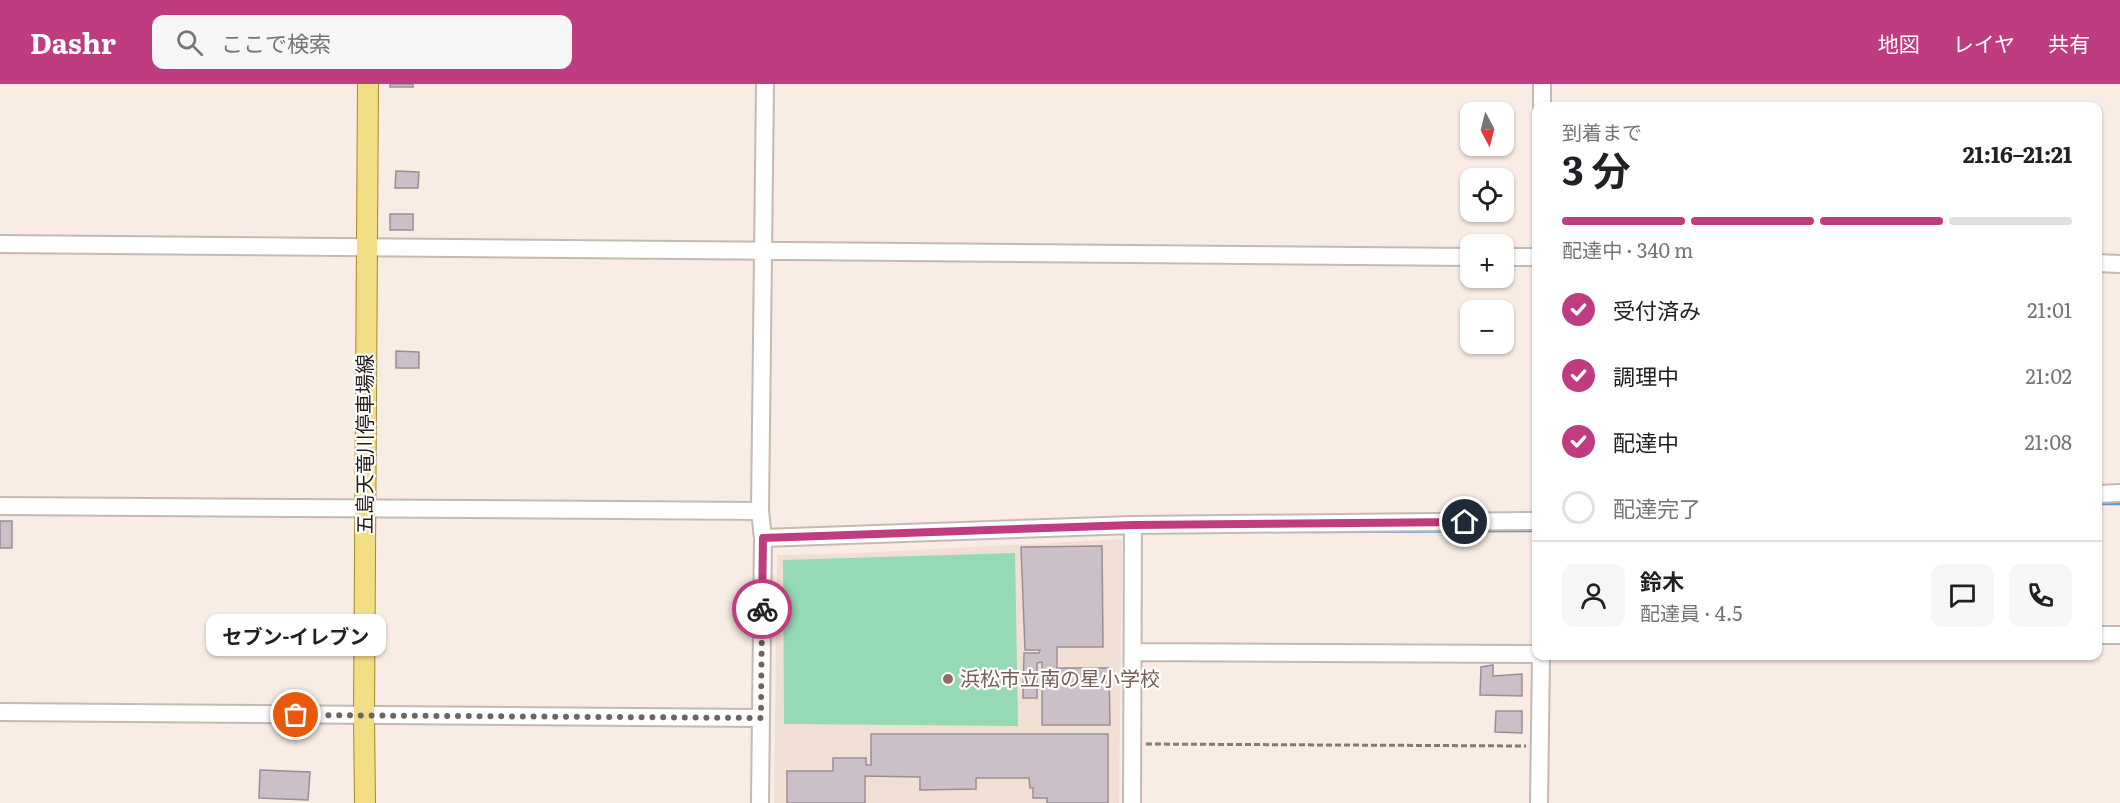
<!DOCTYPE html>
<html lang="ja">
<head>
<meta charset="utf-8">
<style>
  :root { --surface:#fff; --page:#f6f6f6; --text:#202124; --muted:#757577; --line:#e0e0e0; --accent:#c03c80 }
  body { margin:0; font-family:Literata,"Noto Sans JP",serif; background:var(--page); color:var(--text); height:100vh; display:flex; flex-direction:column; font-size:22px; white-space:nowrap }
  * { box-sizing:border-box; margin:0 }
  p { font-size:20px; color:var(--muted) }
  .icon { flex:none; width:33px; height:33px; fill:none; stroke:currentColor; stroke-width:2; stroke-linecap:round; stroke-linejoin:round }
  .map { position:relative; flex:1; overflow:hidden }
  .drawer { position:absolute; left:1532px; top:18px; width:570px; height:558px; display:flex; flex-direction:column; background:var(--surface); border-radius:12px; box-shadow:0 2px 4px #0004 }
  .drawer>* { flex:none }
  .needle { width:39px; rotate:173deg }
  .buttons { position:absolute; left:1460px; top:18px; display:grid; gap:12px }
  .buttons a { display:grid; place-items:center; width:54px; height:54px; border-radius:12px; background:var(--surface); box-shadow:0 2px 4px #0004; font-size:30px }
  .pin { position:absolute; display:grid; place-items:center; width:51px; height:51px; color:#fff; margin:-26px; border:3px solid #fff; border-radius:50%; box-shadow:0 2px 6px #0007 }
  .courier { position:absolute; display:grid; place-items:center; width:60px; height:60px; margin:-30px; border:4px solid #c03c80; border-radius:50%; background:#fff; color:#222; box-shadow:0 2px 8px #0007 }
  .bubble { position:absolute; height:42px; border-radius:12px; background:var(--surface); box-shadow:0 2px 4px #0004; font-size:20px; font-weight:700; line-height:42px; text-align:center }
  .summary em { font-style:normal; font-weight:700 }
  .summary div { display:flex; flex-direction:column-reverse }
  .summary { display:flex; align-items:center; justify-content:space-between; height:102px; padding:0 30px }
  h1 { font-size:39px; font-weight:700; line-height:45px }
  .bar { display:grid; grid-template-columns:repeat(4,1fr); gap:9px 6px; align-content:center; height:72px; padding:0 30px }
  .bar i { height:8px; border-radius:4px; background:var(--line) }
  .bar .current { background:var(--accent) }
  .bar p { grid-column:span 4 }
  .line { display:flex; align-items:center; gap:15px; padding:0 30px; border-top:2px solid var(--line) }
  .line div { flex:1 }
  .round { display:grid; place-items:center; flex:none; width:63px; height:63px; border-radius:12px; background:var(--page) }
  ol { padding:0 30px; list-style:none }
  li { display:flex; align-items:center; gap:18px; height:66px }
  li p { margin-inline-start:auto }
  li .icon { padding:6px; border-radius:50%; background:var(--accent); color:#fff; stroke-width:4 }
  li:last-child { color:var(--muted) }
  li i { width:33px; height:33px; border:3px solid var(--line); border-radius:50% }
  header { display:flex; align-items:center; gap:36px; box-sizing:border-box; height:84px; padding:0 30px; background:var(--accent); color:#fff }
  header strong { font-size:28px }
  nav { display:flex; gap:33px; margin-inline-start:auto; font-size:21px }
  .search { width:420px; height:54px; background:var(--page); display:flex; align-items:center; gap:15px; box-sizing:border-box; padding:0 21px; border-radius:12px; color:var(--muted); font-size:22px }
  .map>svg:first-child { display:block }
  .built { fill:#f2dfd3 }
  .green { fill:#95d9b5 }
  .lines { fill:none; stroke-linecap:round; stroke-linejoin:round }
  .stream { stroke:#5799d8; stroke-width:4.5 }
  .building { fill:#cbc0c8; stroke:#9a8f96; stroke-width:1.5 }
  .minor-casing { stroke:#c5bab2; stroke-width:20 }
  .major-casing { stroke:#a28b2a; stroke-width:22 }
  .path { stroke:#827b76; stroke-width:3; stroke-dasharray:6 3; stroke-linecap:butt }
  .minor { stroke:#fff; stroke-width:16 }
  .major { stroke:#f1dd84; stroke-width:20 }
  .done { stroke:#6c6561; stroke-width:6; stroke-dasharray:0 10.8 }
  .route { stroke:#c03c80; stroke-width:8 }
  .education-dot { fill:#8d6e63; stroke:#fff; stroke-width:2 }
  .labels { text-anchor:middle; stroke-width:4.5; stroke-linejoin:round; paint-order:stroke }
  .street-label { font-size:20px; fill:#211d1a; stroke:#fff }
  .education-label { font-size:20px; fill:#785e54; stroke:#fff; text-anchor:start }
</style>
</head>
<body>
<header>
<strong>Dashr</strong>
<div class="search"><svg class="icon" aria-label="search" viewBox="0 0 24 24"><circle cx="10" cy="10" r="6"/><path d="M15 15l6 6"/></svg>ここで検索</div>
<nav><a>地図</a><a>レイヤ</a><a>共有</a></nav>
</header>
<div class="map">
<svg width="2120" height="719" viewBox="0 0 2120 719">
  <rect width="100%" height="100%" fill="#f8ece4"/>
  <path class="built" d="M1122,455L1119,719H774L777,471L859,469Z"/>
  <path class="green" d="M1015,469L1018,642L784,640L783,476Z"/>
  <g class="lines">
    <path class="stream" d="M2097,419H2120
      M1312,447L1530,446"/>
  </g>
  <path class="building" d="M390,0H413V3H390Z
    M396,87L419,88L418,104H395Z
    M390,130H413V146H390Z
    M396,267L419,268V284H396Z
    M0,437H12V464H0Z
    M1102,462L1103,563H1057V584H1109L1110,641H1042V578L1037,579V614H1023L1024,569H1039L1040,566H1025L1021,463Z
    M1493,581V592L1522,590V612L1480,611L1481,583Z
    M1496,627H1522V649L1495,648Z
    M871,650H1108V719H1047V714H1033V704H1030L1029,694H976V705L920,706V693L865,692V719H787V687H833V674H866V681H871Z
    M260,686L310,688L308,716L259,714Z"/>
  <g class="lines">
    <g class="minor-casing">
      <path id="minor" d="M1542,0V22
        M0,160L1470,173
        M1503,173H1536
        M2097,179L2120,180
        M2097,410L2120,409
        M0,422L760,427
        M763,454L1133,441L1536,437
        M2097,551H2120
        M1133,568L1536,570
        M0,628L761,634
        M760,719L763,454L760,427L765,0
        M1132,719L1133,441
        M1539,719L1541,572"/>
    </g>
    <g class="major-casing">
      <path id="major" d="M365,719L364,632L368,0"/>
    </g>
    <path class="path" d="M1146,660L1526,662"/>
    <use href="#minor" class="minor"/>
    <use href="#major" class="major"/>
  </g>
  <g class="lines">
    <path class="done" d="M296,631L761,634L762,525"/>
    <path class="route" d="M762,525L763,454L1133,441L1465,438"/>
  </g>
  <circle class="education-dot" cx="948" cy="595" r="6"/>
  <g class="labels">
    <g class="street-label">
      <text transform="translate(365 360) rotate(-90)" y="7">五島天竜川停車場線</text>
    </g>
    <g class="education-label">
      <text x="960" y="602">浜松市立南の星小学校</text>
    </g>
  </g>
</svg>
<div class="buttons">
<a><svg class="needle" viewBox="-14 -14 28 28"><path d="M0-13l5 13h-10z" fill="#e53935"/><path d="M0 13l5-13h-10z" fill="#757577"/></svg></a>
<a><svg class="icon" aria-label="locate" viewBox="0 0 24 24"><circle cx="12" cy="12" r="6"/><path d="M12 2v4M12 18v4M2 12h4M18 12h4"/></svg></a>
<a>+</a>
<a>−</a>
</div>
<div class="pin" style="left:296px;top:631px;background:#ea580c"><svg class="icon" aria-label="bag" viewBox="0 0 24 24"><path d="M5 8h14l-1 12H6zM9 8a3 3 0 0 1 6 0"/></svg></div>
<div class="pin" style="left:1465px;top:438px;background:#1f2937"><svg class="icon" aria-label="home" viewBox="0 0 24 24"><path d="M3 11l9-7 9 7M6 9v11h12V9"/></svg></div>
<div class="courier" style="left:762px;top:525px"><svg class="icon" aria-label="bike" viewBox="0 0 24 24"><circle cx="6" cy="16" r="4"/><circle cx="18" cy="16" r="4"/><path d="M6 16l4-8h5l3 8M10 8l3 8H6M13 5h3"/></svg></div>
<div class="bubble" style="left:206px;top:530px;width:180px">セブン-イレブン</div>
<section class="drawer">
<div class="summary"><div><h1>3 分</h1><p>到着まで</p></div><em>21:16–21:21</em></div>
<div class="bar"><i class="current"></i><i class="current"></i><i class="current"></i><i></i><p>配達中 · 340 m</p></div>
<ol>
<li><svg class="icon" aria-label="check" viewBox="0 0 24 24"><path d="M5 12l5 5 9-10"/></svg>受付済み<p>21:01</p></li>
<li><svg class="icon" aria-label="check" viewBox="0 0 24 24"><path d="M5 12l5 5 9-10"/></svg>調理中<p>21:02</p></li>
<li><svg class="icon" aria-label="check" viewBox="0 0 24 24"><path d="M5 12l5 5 9-10"/></svg>配達中<p>21:08</p></li>
<li><i></i>配達完了</li>
</ol>
<div class="line" style="height:108px"><a class="round"><svg class="icon" aria-label="person" viewBox="0 0 24 24"><circle cx="12" cy="8" r="4"/><path d="M4 21q1-7 8-7t8 7"/></svg></a><div><b>鈴木</b><p>配達員 · 4.5</p></div><a class="round"><svg class="icon" aria-label="chat" viewBox="0 0 24 24"><path d="M4 5h16v11H9l-5 4z"/></svg></a><a class="round"><svg class="icon" aria-label="phone" viewBox="0 0 24 24"><path d="M5 4h4l2 5-3 2q2 4 5 5l2-3 5 2v4C11 20 4 13 5 4z"/></svg></a></div>
</section>
</div>
</body>
</html>
